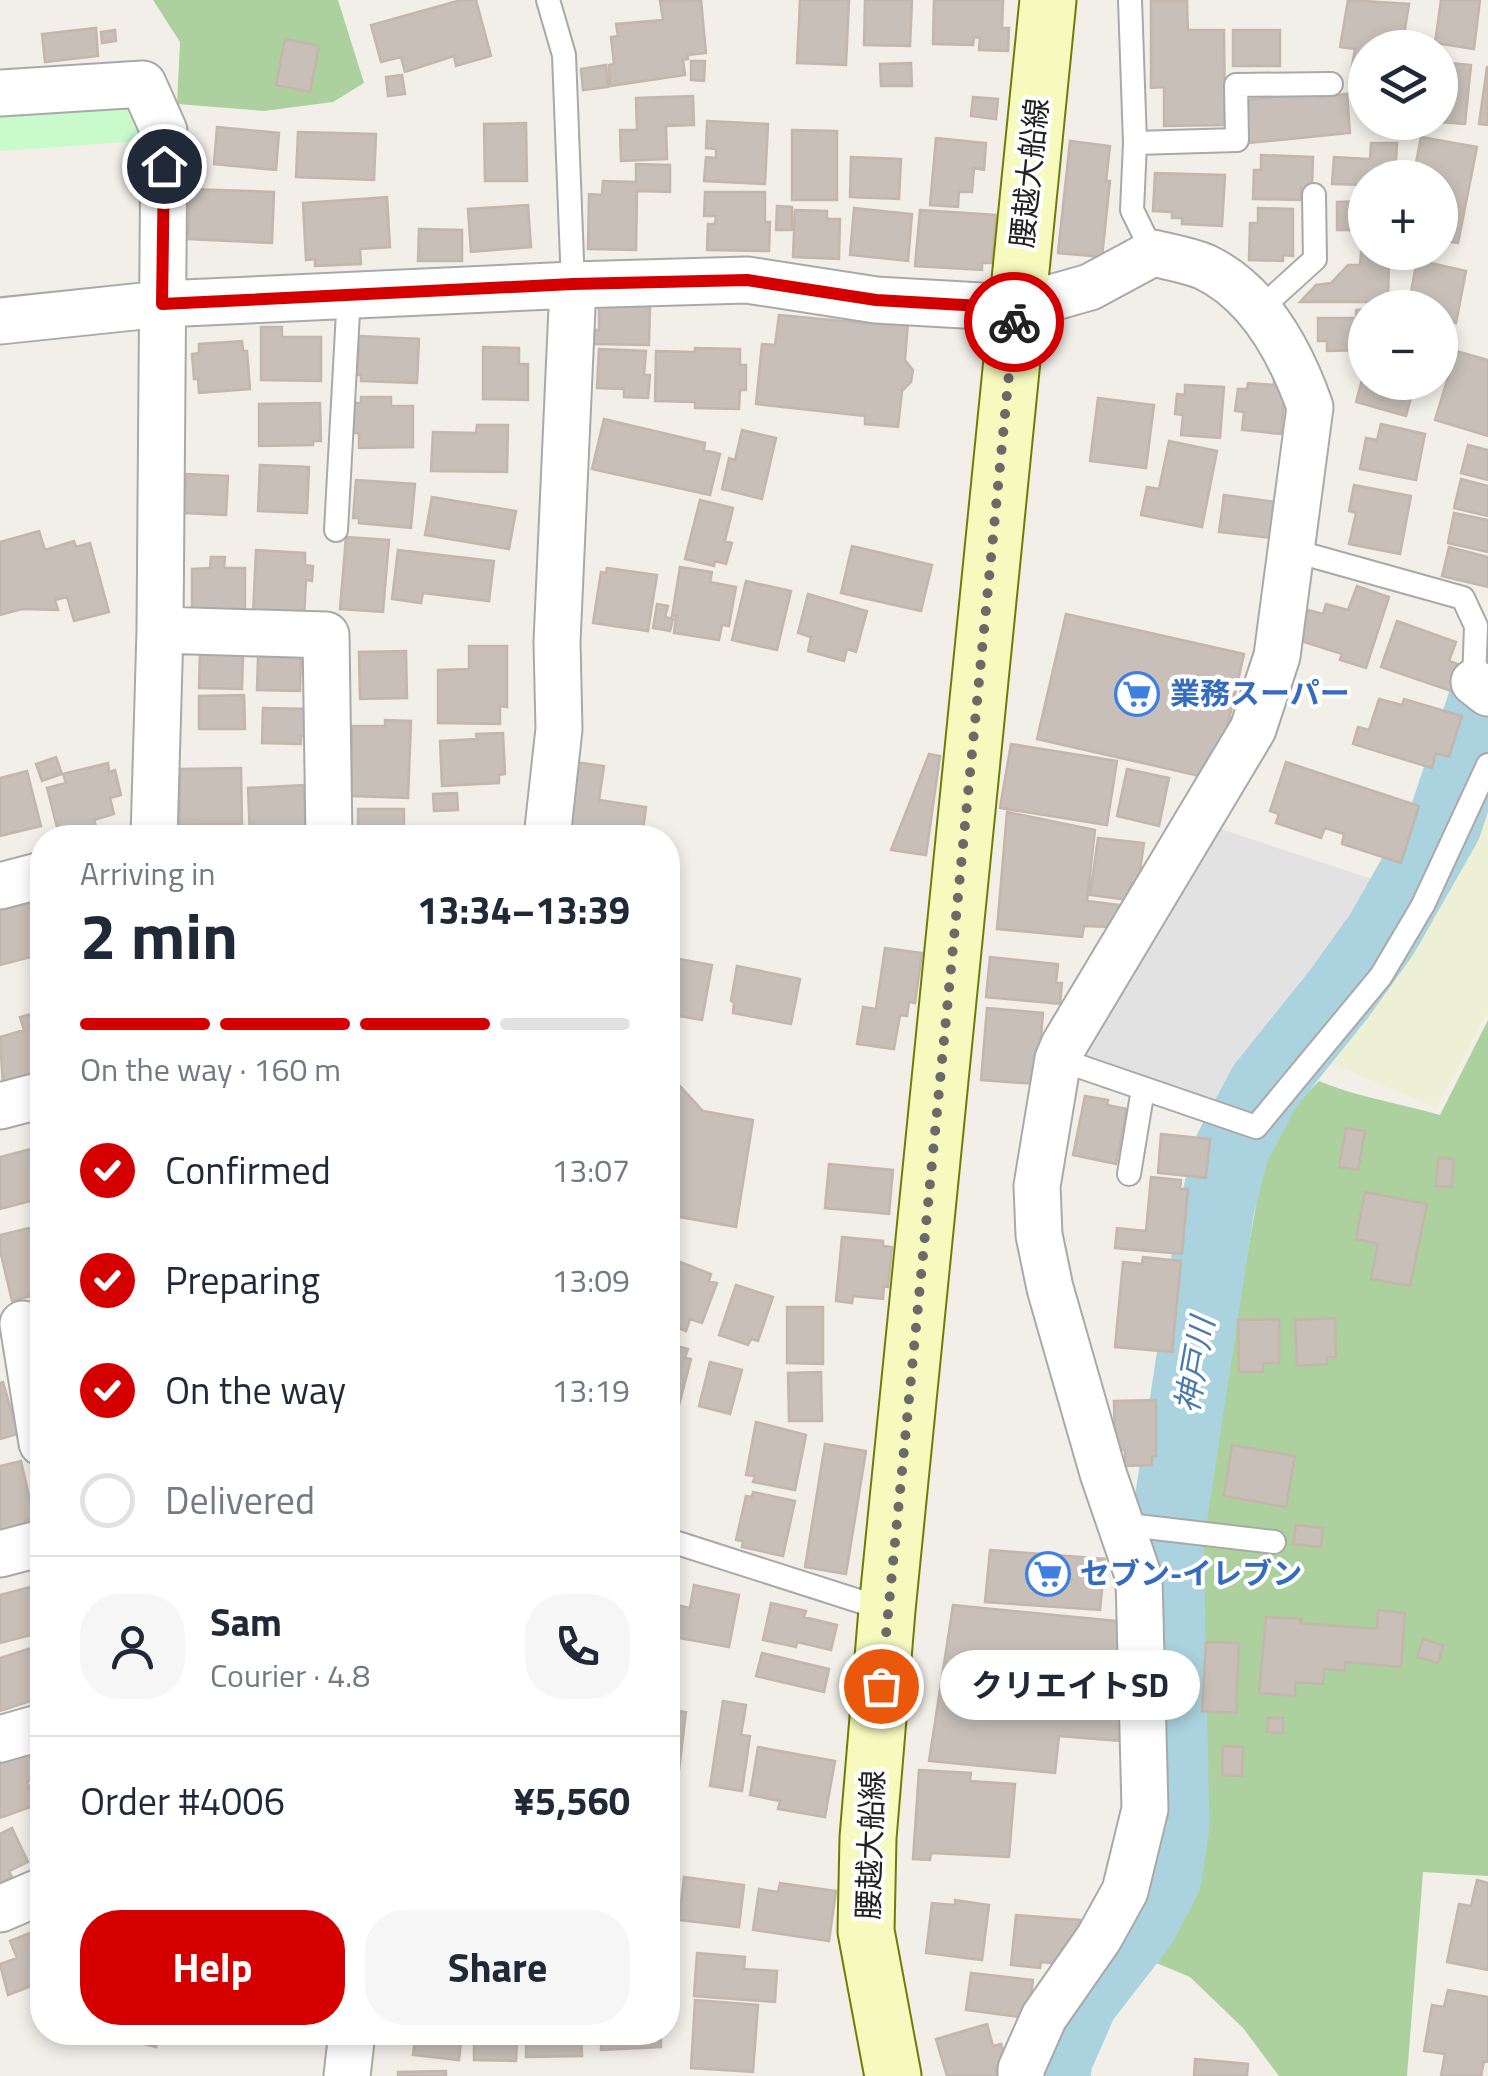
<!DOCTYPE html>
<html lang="en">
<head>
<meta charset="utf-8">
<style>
  :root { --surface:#fff; --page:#f6f6f7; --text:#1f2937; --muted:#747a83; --line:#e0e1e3; --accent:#d40000 }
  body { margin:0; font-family:"Titillium Web","Noto Sans JP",sans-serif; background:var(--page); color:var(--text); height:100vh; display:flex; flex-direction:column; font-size:38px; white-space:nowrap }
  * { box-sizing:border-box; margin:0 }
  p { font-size:32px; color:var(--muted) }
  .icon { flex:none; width:55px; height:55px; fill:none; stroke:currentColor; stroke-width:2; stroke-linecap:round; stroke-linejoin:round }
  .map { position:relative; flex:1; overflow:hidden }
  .drawer { position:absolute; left:30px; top:825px; width:650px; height:1220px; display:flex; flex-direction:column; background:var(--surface); border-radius:40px; box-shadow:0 5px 15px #0003 }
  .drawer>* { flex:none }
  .controls { position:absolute; left:1348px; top:30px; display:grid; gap:20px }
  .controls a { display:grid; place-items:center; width:110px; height:110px; border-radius:50%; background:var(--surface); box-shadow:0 5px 15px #0003; font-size:50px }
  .pin { position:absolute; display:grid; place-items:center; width:85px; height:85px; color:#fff; margin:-42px; border:5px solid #fff; border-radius:50%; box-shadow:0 2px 10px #0007 }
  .courier { position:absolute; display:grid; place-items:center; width:100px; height:100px; margin:-50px; border:8px solid #d40000; border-radius:50%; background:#fff; color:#222; box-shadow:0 2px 12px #0007 }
  .bubble { position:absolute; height:70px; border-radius:35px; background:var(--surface); box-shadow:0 5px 15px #0003; font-size:32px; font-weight:700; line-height:70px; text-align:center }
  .summary em { font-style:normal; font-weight:700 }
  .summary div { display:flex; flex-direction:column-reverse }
  .summary { display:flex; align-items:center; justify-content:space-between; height:170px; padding:0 50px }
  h1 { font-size:65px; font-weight:700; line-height:75px }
  .bar { display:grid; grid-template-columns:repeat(4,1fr); gap:15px 10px; align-content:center; height:120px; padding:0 50px }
  .bar i { height:12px; border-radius:8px; background:var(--line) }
  .bar .active { background:var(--accent) }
  .bar p { grid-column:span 4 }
  .line { display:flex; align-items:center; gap:25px; padding:0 50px; border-top:2px solid var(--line) }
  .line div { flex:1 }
  .round { display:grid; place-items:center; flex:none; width:105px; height:105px; border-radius:40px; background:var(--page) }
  ol { padding:0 50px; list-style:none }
  li { display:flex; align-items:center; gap:30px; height:110px }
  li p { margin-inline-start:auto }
  li .icon { padding:10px; border-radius:50%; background:var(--accent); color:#fff; stroke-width:4 }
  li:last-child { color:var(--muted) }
  li i { width:55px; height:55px; border:5px solid var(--line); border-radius:50% }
  .button { display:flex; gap:20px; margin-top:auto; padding:20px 50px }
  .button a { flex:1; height:115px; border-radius:40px; background:var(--accent); color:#fff; font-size:40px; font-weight:700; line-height:115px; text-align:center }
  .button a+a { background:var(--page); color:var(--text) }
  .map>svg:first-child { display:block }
  .farmland { fill:#eef0d5 }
  .forest { fill:#add19e }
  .park { fill:#c8facc }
  .parking { fill:#e2e2e2 }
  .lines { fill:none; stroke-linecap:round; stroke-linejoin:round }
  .river { stroke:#aad3df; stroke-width:75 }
  .building { fill:#c7bfb8; stroke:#c4b6ab; stroke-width:2.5 }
  .service-casing { stroke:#a9a9a9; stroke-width:26 }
  .minor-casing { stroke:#a9a9a9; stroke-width:49 }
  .secondary-casing { stroke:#707d05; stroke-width:59 }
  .service { stroke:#fff; stroke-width:22 }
  .minor { stroke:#fff; stroke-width:45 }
  .secondary { stroke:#f7fabf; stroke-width:55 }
  .done { stroke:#6b6a68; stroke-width:10; stroke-dasharray:0 18 }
  .route { stroke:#d40000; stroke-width:12 }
  .labels { text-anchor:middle; stroke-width:8; stroke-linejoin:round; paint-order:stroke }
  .street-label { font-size:30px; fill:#222; stroke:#fff }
  .shop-label { font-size:30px; font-weight:bold; fill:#366cbe; stroke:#fff; text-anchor:start }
  .water-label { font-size:32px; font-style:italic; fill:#4a7aab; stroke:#fff }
</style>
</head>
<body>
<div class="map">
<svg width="1488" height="2076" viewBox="0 0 1488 2076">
  <rect width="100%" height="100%" fill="#f2efe9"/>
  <path class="farmland" d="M1488,787V1012L1436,1108L1323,1060L1431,902L1479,812Z"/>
  <path class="forest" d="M153,0H338L364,83L333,102L264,111L177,104L180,42Z
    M1488,1020V1876L1423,1872L1407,2076H1279L1243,2028L1190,1977L1149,1960L1169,1917L1188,1812L1191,1664L1184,1560L1187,1491L1243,1279L1266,1149L1294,1106L1319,1081C1357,1097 1399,1103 1440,1115Z"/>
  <path class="park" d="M139,105L141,141L0,151V115Z"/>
  <path class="parking" d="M1211,826L1390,885L1365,931L1330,985L1276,1044L1233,1107L1219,1109L1077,1056Z"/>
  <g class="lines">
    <path class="river" d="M1053,2076L1055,2059L1081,2000L1140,1924L1164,1878L1172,1825L1166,1541L1217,1207L1232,1148L1265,1086L1339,994L1382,934L1444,825L1488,694"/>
  </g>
  <path class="building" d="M461,0H476L491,56L456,66L454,56L405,72L401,57L381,62L371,25Z
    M701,0L706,53L688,55V59L683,60L685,75L610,86L609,65L614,64L611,37L618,36L616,24L663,20L660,1Z
    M800,0H849L846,65L797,63Z
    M865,0H912L910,46L864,45Z
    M934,0H1003L1002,28H1009L1008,51L979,50L980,38L974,37L973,45L933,44Z
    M1348,0L1409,4L1402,48H1365V86L1349,83L1355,49L1340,47Z
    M1441,0H1480L1474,49L1435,43Z
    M1151,1H1187L1188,30H1224L1225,125L1164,126V87L1151,88Z
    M96,28L98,56L45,62L42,34Z
    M115,30L116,41L102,43L101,32Z
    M1233,30H1280V66H1233Z
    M285,39L319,46L310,92L276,85Z
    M691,61H705L704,81L691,80Z
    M1440,62L1471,65L1465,124L1440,122Z
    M911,63L912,86H881L880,64Z
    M606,65L608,87L583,90L581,69Z
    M1487,67H1488V125L1479,124Z
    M402,75L405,94L388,96L386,77Z
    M1319,92V97L1347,94L1350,133L1249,143L1245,100Z
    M693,96L694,125L666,126L667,159L621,161L620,130H637L636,98Z
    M973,97L998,99L996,119L971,116Z
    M707,121L768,124L765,184L704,181L706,157L716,158V149L706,148Z
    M526,123L527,181H485L484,124Z
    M217,127L279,133L276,170L214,164Z
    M792,130L837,131V200H792Z
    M298,132L376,134L374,180L296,177Z
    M1421,137L1477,147L1458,243L1440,240V178H1413Z
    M936,138L986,143L984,170L974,168L972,192H959L958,207L930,205Z
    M1070,141L1110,146L1106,181H1110L1102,257L1058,253Z
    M1371,143H1397L1395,178H1365V185L1332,184L1334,157L1370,159Z
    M1261,155L1313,157L1312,188H1301V200L1253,199L1254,170H1261Z
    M851,157L901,159L899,199L850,197Z
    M636,164L670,165V192L637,191L636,250L588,249L589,194L602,195L603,181L636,182Z
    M1155,173L1225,175L1222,226L1182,224V218H1172V212L1153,211Z
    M190,189L274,192L272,243L188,239Z
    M705,192H765V222H770L769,251L707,250L708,224H715L716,216H704Z
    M387,197L390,247L360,249L361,264L315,266V259L306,260L303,203Z
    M1365,201V230H1337V202Z
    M528,205L531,247L471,252L468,209Z
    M777,206L792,207V230H776Z
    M854,208L912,214L908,261L850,255Z
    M1258,208L1293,209V256L1283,255V261L1249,260L1250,223H1258Z
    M795,210L827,211V219H840L839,259L793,257Z
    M920,210L996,215L992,263H982V270L915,266Z
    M419,229L462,230V261H418Z
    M1361,252H1389L1388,302H1300L1316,285L1331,283L1348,265H1360Z
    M1417,260L1466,271L1456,323L1440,320V308H1408Z
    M599,306L650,307L649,345L591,344V330H599Z
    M1365,309V350L1327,351V341H1318V318H1356V310Z
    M779,315L875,324L877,319L908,322L905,360L913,370L911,382L902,391L898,427L865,424V416L756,404L762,344L775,345Z
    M261,327H282V337H321V381L261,380Z
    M359,336L419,339L417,383L361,381V375H357Z
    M242,341L243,351H247L250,389L199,393L198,379H194L192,354L199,353V344Z
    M483,347L519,348V364H528V400L483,399Z
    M695,348L740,349V365H746V390H740L739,409L695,408V402L655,401L656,351L695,352Z
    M599,349L646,351L644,375H650L648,398L624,397V389L597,388Z
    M1456,351L1488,360V436L1435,420Z
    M1365,369V382L1415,383L1406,416L1356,402Z
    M1274,380L1286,381L1281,434L1242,430L1244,412L1235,411L1238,389H1247L1248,383L1274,385Z
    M1185,385L1224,387L1220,438L1181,435L1183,415L1175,414L1177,394L1185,395Z
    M361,397H391V406H413V447L359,448V433H354V403H361Z
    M1098,398L1154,405L1146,468L1090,461Z
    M320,403L321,441H313V445L259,446V404Z
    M604,419L705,443L704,450L720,454L710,495L592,469Z
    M1381,424L1425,434L1416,480L1360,469L1366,438L1377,440Z
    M477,425H508L507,472L431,471L433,432L476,433Z
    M742,430L776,438L762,499L722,489L729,458L735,460Z
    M1169,441L1217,451L1202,527L1141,515L1147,487L1159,489Z
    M1468,445L1488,450V480L1461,473Z
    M260,465L309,467L307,513L258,511Z
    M186,474L228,476L226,515L184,513Z
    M1461,479L1488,486V516L1454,508Z
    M356,480L415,484L411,528L359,523V518H353Z
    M1354,485L1411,496L1400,554L1349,544L1356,513L1349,511Z
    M1224,495L1276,502L1271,538L1219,532Z
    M432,497L516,511L509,549L425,535Z
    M700,500L733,508L725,541L732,543L726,564L715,561L714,566L685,559Z
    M1454,513L1488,520V552L1448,543Z
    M39,531L45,550L74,541L76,547L90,543L109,612L74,621L67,597L55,600L58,610L22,609L0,615V542Z
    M346,537L389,540L383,612L340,609Z
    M852,546L932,565L921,611L841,593Z
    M1449,547L1488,557V587L1442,576Z
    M256,550L305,553V565L313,566L312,581L306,580L304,618L253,615Z
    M398,550L494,561L489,601L423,593L421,603L392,599Z
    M211,557H225L224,568H245V617L192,614V569L210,568Z
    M680,567L712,572L710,582L736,587L729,626L722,625L719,640L674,633L676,616H672Z
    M607,568L657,575L648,631L593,623L601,572L606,573Z
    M746,581L791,591L777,650L732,640Z
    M1357,586L1389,597L1366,668L1340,660L1342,654L1298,640L1308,610L1323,614L1326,604L1348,610Z
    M808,594L867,611L856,652L847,649L844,661L808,651L811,637L798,633Z
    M657,604L668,606L665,617L673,619L670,631L653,628Z
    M1066,614L1244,654L1220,760L1209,757L1204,777L1037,739Z
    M1397,621L1456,642L1449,661L1463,666L1454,692L1381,667Z
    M469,646H507V707L500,706V724L438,723V670L469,669Z
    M406,651L407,698L360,699L359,652Z
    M200,653L243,654L242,689L199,688Z
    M258,657H301L300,691L257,690Z
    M244,695L245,729H199V696Z
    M1379,699L1402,705L1404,699L1462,716L1449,757L1436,753L1432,768L1353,744L1358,727L1369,730Z
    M263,708L309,709L308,736H301V744L262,743Z
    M385,720L411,721L408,798L351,796L352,726H385Z
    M503,733L505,774L499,775V783L442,786L440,741L477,739L476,734Z
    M1011,744L1117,761L1107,825L1000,808Z
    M929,754L940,756L926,855L891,850Z
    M56,757L62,774L42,781L36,764Z
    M574,762L604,766L599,800L646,807L642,838H563Z
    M1286,762L1419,806L1401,863L1342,844L1344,834L1325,828L1321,838L1276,823L1279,814L1270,811Z
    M108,763L109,772L115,770L121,795L110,798L114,814L94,820L96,826L59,835L47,788L66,783L63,774Z
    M241,768L242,824L180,825V769Z
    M1127,769L1169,778L1159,826L1117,816Z
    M27,771L41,826L0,836V778Z
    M304,785L306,838H250L248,788Z
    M457,793L458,810L434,811L433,794Z
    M358,809H404V838H358Z
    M1007,812L1095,830L1087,901L1120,905L1110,927L1084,926L1082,937L997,929Z
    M432,830L486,833V838H431Z
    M1098,838L1144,843L1138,884L1131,883L1129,900L1090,895Z
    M42,896V954L0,965V907Z
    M885,948L922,953L915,1003L909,1002L907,1016L900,1015L894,1049L857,1044L863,1007L876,1009Z
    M668,957L712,965L702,1020L668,1014Z
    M990,957L1058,964L1056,983H1062L1060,1004L986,997Z
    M737,966L800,979L791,1024L733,1013L734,1002L731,1001Z
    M987,1008L1043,1013L1037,1084L981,1080Z
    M42,1011V1076L3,1086L0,1037L24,1030L20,1017Z
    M668,1073L703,1111L753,1120L736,1227L668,1215Z
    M1085,1096L1108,1100L1107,1105L1127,1109L1116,1164L1073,1155Z
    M1346,1128L1365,1131L1358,1170L1339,1167Z
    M1161,1134L1210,1139L1206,1178L1158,1173Z
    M42,1146V1198L0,1209V1157Z
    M1438,1158L1454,1159L1452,1187L1436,1186Z
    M829,1164L893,1170L889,1214L825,1208Z
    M1151,1177L1181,1180L1180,1189H1188L1182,1254L1115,1248L1117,1228L1146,1231Z
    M1365,1192L1427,1204L1410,1286L1371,1279L1378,1244L1356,1239Z
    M42,1225V1293L12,1301L0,1250V1235Z
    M842,1237L883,1241V1246L892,1247L888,1287L884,1286L883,1299L853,1296L852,1303L836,1301Z
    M1143,1257L1181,1261L1172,1352L1115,1347L1123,1262L1142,1264Z
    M680,1262L711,1274L709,1281L717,1283L702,1323L690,1319L686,1331L668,1324V1300Z
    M736,1285L773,1297L758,1341L751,1339L748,1345L719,1335Z
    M787,1307H823V1364L787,1363Z
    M1335,1318L1336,1357H1327V1364L1297,1366L1295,1320Z
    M1279,1319V1363H1263V1372H1239L1238,1320Z
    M668,1344L688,1349L685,1358L691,1359L678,1409L669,1407L668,1410Z
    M710,1362L742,1370L730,1414L699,1406Z
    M821,1372L822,1421H789L788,1373Z
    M3,1382L18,1434L0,1439V1383Z
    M1156,1400V1456H1152V1465L1125,1466V1450H1115L1114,1401Z
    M756,1422L806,1435L795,1490L753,1482L755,1476L746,1475Z
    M825,1444L866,1451L846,1574L805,1567Z
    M1232,1445L1295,1456L1286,1507L1224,1496Z
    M21,1461L34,1518L25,1521L28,1531L0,1538V1466Z
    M753,1492L795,1501L783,1556L742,1547L743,1541L736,1540L746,1496L752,1497Z
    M1296,1525L1323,1528L1321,1547L1293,1544Z
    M990,1550L1105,1559L1100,1610L985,1602Z
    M694,1585L739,1595L729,1647L668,1636V1603L690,1608Z
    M30,1587L42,1632L0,1643V1595Z
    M771,1603L806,1611L804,1617L837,1625L831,1650L797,1642L796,1647L763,1640Z
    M953,1605L1126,1622L1119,1741L1059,1736L1055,1773L929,1761Z
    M1378,1610L1405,1613L1401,1667L1345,1662V1671L1324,1669L1323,1684L1295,1682V1696L1259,1693L1266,1617L1301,1619L1300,1623L1377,1629Z
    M1423,1639L1443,1645L1438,1663L1417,1657Z
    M1206,1642L1239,1643L1236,1713L1202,1711Z
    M31,1648L40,1676L34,1679L40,1698L0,1711V1658Z
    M762,1653L829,1669L824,1692L756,1676Z
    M723,1701L746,1705L741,1735L750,1736L742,1791L710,1786Z
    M668,1710L686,1712L679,1770L668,1769Z
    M1268,1718H1283V1733L1267,1732Z
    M1223,1746L1243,1747L1242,1776L1222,1775Z
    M758,1747L835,1761L825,1817L778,1809L780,1801L750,1795Z
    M29,1752L38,1777L27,1782L36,1805L0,1818V1762Z
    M919,1770L971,1773L970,1781L1015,1784L1009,1857L931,1853L930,1860L913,1859Z
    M12,1828L28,1862L9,1871L12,1877L0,1883V1834Z
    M684,1877L744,1885L739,1927L679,1920Z
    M668,1878L679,1880L671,1921L668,1922Z
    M1477,1880L1488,1883V1970L1447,1962L1459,1904L1471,1906Z
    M780,1883L836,1891L829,1941L753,1930L759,1889L778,1892Z
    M955,1900L989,1905L982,1960L926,1953L932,1903L955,1905Z
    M1016,1915L1080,1920L1078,1938L1072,1950L1062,1949L1060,1964L1041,1962L1040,1968L1011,1965Z
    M42,1928V1982L8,1995L0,1964L17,1958L10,1941Z
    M697,1953L745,1957L744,1969L777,1971L775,2002L694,1996Z
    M971,1973L1033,1980L1028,2018L966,2010Z
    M1448,1990L1488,1997V2062L1484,2061L1481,2076H1441L1445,2054L1424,2051L1432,2005L1444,2007Z
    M695,2000L758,2005L753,2072L691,2068Z
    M987,2024L993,2046L1001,2044L1008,2066L995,2069L997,2076H947L936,2039Z
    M118,2032H160L156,2047L117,2037Z
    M416,2032H462L459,2060L413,2055Z
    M474,2032H511V2038H517L516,2061L474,2060Z
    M526,2032H581L582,2056L526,2057Z
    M601,2032H661V2047L601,2050Z
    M1195,2059L1248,2064L1247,2076H1194Z
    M446,2071V2076H398V2072Z"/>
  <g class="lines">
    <g class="service-casing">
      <path id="service" d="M548,0L564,55L573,285
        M1130,0L1135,143L1132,210L1153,253
        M1135,143L1237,140L1236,85L1331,84
        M1259,310L1315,259L1314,195
        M336,530L349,294
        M1291,550L1463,598L1476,626L1474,682
        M1058,1059L1256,1127L1381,976L1423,905L1488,765
        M1129,1174L1143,1089
        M1120,1524L1274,1542
        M668,1540L887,1610"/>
    </g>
    <g class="minor-casing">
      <path id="minor" d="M0,93L143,84L164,131L160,630L154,838
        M0,321L162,304L573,285L747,280L876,300L1016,308L1090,287L1153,253C1169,257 1189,260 1205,267C1259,293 1291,353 1310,407L1277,656L1253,729L1064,1045L1058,1059L1037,1186L1039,1235L1050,1288L1103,1473L1139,1578L1145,1809L1125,1891L1099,1938L1044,2017L1021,2069V2076
        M160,630L326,635L329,838
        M1474,682L1488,693
        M547,838L559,729L557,642L573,285
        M0,886L42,875
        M0,1106L42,1095
        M23,1324L42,1443
        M0,1554L42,1543
        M0,1739L42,1727
        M0,1909L42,1891
        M347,2076L352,2032"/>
    </g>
    <g class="secondary-casing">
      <path id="secondary" d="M893,2076L866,1931L868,1838L887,1610L1048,0"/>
    </g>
    <use href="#service" class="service"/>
    <use href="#minor" class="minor"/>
    <use href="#secondary" class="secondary"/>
  </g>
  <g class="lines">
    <path class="done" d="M881,1686L1014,322"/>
    <path class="route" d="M164,166L162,304L573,284L747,280L876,300L1016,308L1014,322"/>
  </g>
  <defs>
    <g id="supermarket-ring" transform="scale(2.25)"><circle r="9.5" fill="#fff" stroke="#3f7fe0" stroke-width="1.5"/><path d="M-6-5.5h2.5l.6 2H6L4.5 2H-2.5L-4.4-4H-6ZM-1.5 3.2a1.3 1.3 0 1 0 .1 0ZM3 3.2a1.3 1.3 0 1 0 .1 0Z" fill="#3f7fe0"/></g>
  </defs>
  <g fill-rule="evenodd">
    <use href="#supermarket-ring" x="1137" y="694"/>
    <use href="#supermarket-ring" x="1048" y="1574"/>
  </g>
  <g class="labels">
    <g class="street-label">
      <text transform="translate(1030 173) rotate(-84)" y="10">腰越大船線</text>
      <text transform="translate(871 1845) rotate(-88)" y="10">腰越大船線</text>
    </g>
    <g class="shop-label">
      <text x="1170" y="704">業務スーパー</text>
      <text x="1080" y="1584">セブン-イレブン</text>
    </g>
    <g class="water-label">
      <text transform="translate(1195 1365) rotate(-80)" y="11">神戸川</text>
    </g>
  </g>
</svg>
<div class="controls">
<a><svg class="icon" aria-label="layers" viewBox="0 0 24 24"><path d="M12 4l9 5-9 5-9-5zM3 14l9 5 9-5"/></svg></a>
<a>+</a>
<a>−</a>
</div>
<div class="pin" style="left:881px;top:1686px;background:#ea580c"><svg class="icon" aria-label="bag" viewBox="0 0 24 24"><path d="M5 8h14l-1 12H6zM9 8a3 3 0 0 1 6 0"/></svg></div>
<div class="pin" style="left:164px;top:166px;background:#1f2937"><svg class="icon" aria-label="home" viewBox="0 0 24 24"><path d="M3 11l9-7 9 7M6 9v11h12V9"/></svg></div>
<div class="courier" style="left:1014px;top:322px"><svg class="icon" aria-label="bike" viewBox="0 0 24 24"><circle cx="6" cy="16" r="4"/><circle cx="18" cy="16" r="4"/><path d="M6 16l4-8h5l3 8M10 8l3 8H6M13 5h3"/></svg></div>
<div class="bubble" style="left:940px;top:1650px;width:260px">クリエイトSD</div>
<section class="drawer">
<div class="summary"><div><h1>2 min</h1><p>Arriving in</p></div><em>13:34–13:39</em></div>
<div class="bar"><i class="active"></i><i class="active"></i><i class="active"></i><i></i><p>On the way · 160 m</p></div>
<ol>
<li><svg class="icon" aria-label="check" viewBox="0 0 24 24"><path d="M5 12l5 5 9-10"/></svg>Confirmed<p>13:07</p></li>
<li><svg class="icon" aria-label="check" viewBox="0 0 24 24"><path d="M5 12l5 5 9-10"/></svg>Preparing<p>13:09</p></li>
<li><svg class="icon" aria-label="check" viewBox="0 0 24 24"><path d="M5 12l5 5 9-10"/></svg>On the way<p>13:19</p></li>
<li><i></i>Delivered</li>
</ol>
<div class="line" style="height:180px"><a class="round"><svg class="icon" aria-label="person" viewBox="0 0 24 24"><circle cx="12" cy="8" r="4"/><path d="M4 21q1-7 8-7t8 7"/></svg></a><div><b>Sam</b><p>Courier · 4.8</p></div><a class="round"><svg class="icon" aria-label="phone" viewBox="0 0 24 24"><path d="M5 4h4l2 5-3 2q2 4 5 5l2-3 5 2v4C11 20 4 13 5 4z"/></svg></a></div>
<div class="line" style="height:130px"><div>Order #4006</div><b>¥5,560</b></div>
<div class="button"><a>Help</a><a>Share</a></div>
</section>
</div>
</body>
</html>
